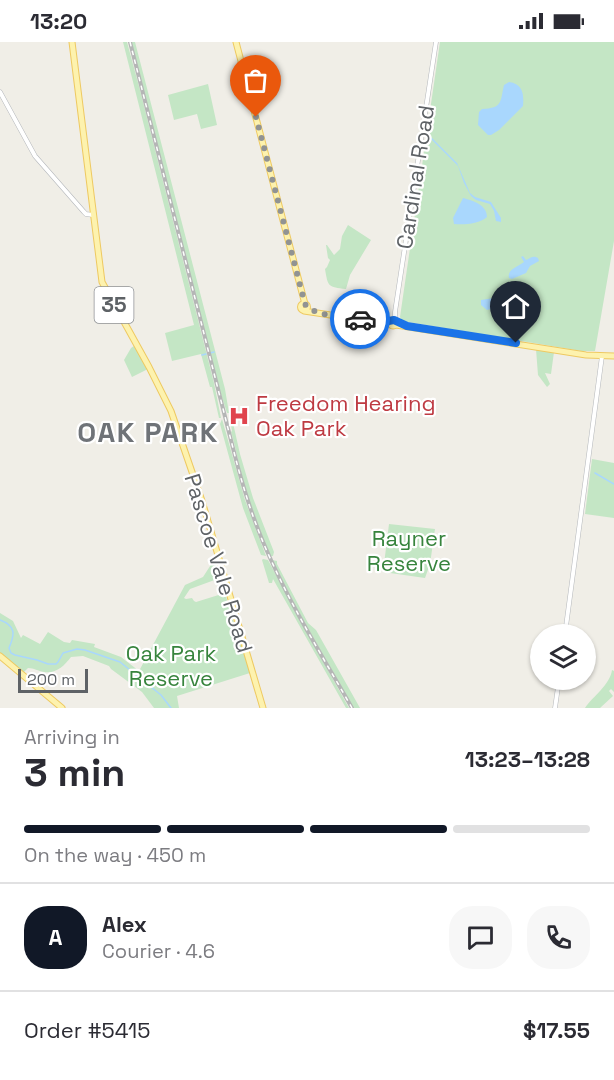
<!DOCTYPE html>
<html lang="en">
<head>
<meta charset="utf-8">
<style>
  :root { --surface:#fff; --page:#f7f7f7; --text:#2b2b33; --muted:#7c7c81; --line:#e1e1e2; --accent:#111827 }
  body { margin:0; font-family:"Space Grotesk",sans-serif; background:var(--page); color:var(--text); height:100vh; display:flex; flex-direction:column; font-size:22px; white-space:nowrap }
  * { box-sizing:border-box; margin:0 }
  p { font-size:20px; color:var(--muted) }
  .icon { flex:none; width:33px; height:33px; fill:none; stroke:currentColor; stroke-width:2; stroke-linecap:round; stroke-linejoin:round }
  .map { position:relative; height:666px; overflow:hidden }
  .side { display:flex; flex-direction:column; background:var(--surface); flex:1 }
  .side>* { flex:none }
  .controls { position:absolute; left:530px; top:582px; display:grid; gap:12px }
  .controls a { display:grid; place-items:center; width:66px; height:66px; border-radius:50%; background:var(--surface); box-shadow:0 2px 4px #0004; font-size:30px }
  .scale { position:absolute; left:18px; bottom:15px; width:70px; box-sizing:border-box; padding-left:6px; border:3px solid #5e6266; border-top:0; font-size:16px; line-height:21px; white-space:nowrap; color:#5e6266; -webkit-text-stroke:4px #fff; paint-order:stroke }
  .pin { position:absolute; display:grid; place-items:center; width:51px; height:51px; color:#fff; margin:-62px -26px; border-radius:50% 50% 50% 0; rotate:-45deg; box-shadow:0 0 6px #0007 }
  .pin .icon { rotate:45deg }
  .courier { position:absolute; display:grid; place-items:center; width:60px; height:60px; margin:-30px; border:4px solid #1a73e8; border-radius:50%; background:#fff; color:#222; box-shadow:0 2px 8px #0007 }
  .head em { font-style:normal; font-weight:700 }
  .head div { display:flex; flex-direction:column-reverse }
  .head { display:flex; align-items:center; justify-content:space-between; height:102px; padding:0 24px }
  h1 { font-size:39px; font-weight:700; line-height:45px }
  .bar { display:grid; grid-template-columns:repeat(4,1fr); gap:9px 6px; align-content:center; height:72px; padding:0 24px }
  .bar i { height:8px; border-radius:4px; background:var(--line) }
  .bar .current { background:var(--accent) }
  .bar p { grid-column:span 4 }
  .line { display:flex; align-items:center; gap:15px; padding:0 24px; border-top:2px solid var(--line) }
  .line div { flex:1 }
  .round { display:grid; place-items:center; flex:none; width:63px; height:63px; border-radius:24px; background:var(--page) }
  .status { display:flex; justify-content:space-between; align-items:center; height:42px; padding:0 30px; background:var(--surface); direction:ltr }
  .status svg { height:16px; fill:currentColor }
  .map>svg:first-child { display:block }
  .green { fill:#c4e6c5 }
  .water { fill:#a9d7fd }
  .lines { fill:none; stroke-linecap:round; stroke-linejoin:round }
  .stream { stroke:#a9d7fd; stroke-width:1.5 }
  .minor-casing { stroke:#b4b7bb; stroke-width:5 }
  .major-casing { stroke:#eec961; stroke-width:7 }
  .minor { stroke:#fff; stroke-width:4 }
  .major { stroke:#fdf2ae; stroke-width:5 }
  .rail-casing { stroke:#b5b6b6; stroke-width:4 }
  .rail { stroke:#fff; stroke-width:1.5; stroke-dasharray:4.5; stroke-linecap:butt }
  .done { stroke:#919393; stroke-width:6; stroke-dasharray:0 10.8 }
  .route { stroke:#1a73e8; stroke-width:8 }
  .labels { text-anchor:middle; stroke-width:4.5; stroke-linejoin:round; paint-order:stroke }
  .shield { fill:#fff; stroke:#8e9194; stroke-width:1.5 }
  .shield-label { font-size:21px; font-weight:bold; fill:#5e6266 }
  .street-label { font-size:22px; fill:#5e6266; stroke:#fff }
  .health-label { font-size:22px; fill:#be3a42; stroke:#fff; text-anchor:start }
  .park-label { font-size:22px; fill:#37843d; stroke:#fff }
  .district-label { font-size:28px; font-weight:bold; letter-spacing:1.5px; fill:#6f7378; stroke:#fff }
</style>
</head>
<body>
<div class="status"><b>13:20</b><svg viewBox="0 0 49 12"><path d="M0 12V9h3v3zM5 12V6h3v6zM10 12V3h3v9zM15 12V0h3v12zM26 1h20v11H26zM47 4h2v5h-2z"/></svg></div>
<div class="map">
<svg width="614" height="666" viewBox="0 0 614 666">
  <rect width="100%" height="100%" fill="#f0eee7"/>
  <path class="green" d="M123,0H127L140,48L214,341L221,376H219L212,345H210L201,312L172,319L165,291L194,283Z
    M131,0H135L225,347L229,371H227L218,343Z
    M440,0H614V199L595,309H581L402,279L400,275Z
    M208,42L217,83L201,87L197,72L174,78L168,53Z
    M348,183L371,198L350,233L346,247C328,245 328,245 325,227L327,225L330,218L328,216L326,203H327L334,213L340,207L342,194Z
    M134,304L148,327L132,335L124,318L131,306Z
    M536,307L554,310L551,332L545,331L550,342L547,345L538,333Z
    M229,372H231L240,412L253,456L274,510L273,514H270C260,489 250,464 243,437C238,420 235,403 231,390L232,389Z
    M222,377L245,458L266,514L261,513L243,466L220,382Z
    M592,417L614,421V476L585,472Z
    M389,482L435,487L430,522L425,536L383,530Z
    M263,517L268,518L300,578L349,666H346L273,537L272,541H269L262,518Z
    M214,518L220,536L190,547L184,556L186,557L192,556L194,559L196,560L225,551L239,598V602L242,603L250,631L177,654L179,666H154L142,650L111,627L109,624L83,614L71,615C64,624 56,632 44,630C38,629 34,626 28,626L23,631L0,611V571L13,579L21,596L23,593L40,602L48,590L64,600L70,601L72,598L95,602L94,605L121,615L139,629L185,543L203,535Z
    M272,518L277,519V522L308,581L316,588L360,666H353L297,567Z
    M612,628L614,629V650L611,647L609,649L613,654L600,666H585C593,654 610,643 612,628Z"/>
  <path class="water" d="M509,40C523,42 524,52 523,64L499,88L491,93H488L478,83L479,70L482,67C503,66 500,60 504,43Z
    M428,85L430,94L457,121L470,151L475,155L491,160L501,176V180L496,179L494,169L490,162L476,158L471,154L464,141L458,124L430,96L428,92Z
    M463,156C474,159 487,163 487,175C479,182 464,183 454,182L453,176Z
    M523,214L526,218C531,216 533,213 538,216L539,219L530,224L526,231L512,237L509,236C507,227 518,225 524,220L521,215Z
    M494,256L505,258L511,256L512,262L517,264L514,273L508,272L504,267L499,269L491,267L487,268L481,263V258Z"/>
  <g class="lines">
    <path class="stream" d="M210,311L214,310
      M202,313L206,312
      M595,431L614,442
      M0,578C16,584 15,592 9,606L11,611L15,613L37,618L48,622H56L58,620L63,611L77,607L85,608L120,620L161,653L171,666"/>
    <g class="minor-casing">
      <path id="minor" d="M0,50L35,114L84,170L86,172L93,173
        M395,278V270L436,0
        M565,592L602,314
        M555,666L559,638"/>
    </g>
    <g class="major-casing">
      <path id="major" d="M72,0L102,240L149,325L171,369L202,459L263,666
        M236,0L305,262
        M300.5 265a3.5 3.5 0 1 1 7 0a3.5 3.5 0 1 1-7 0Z
        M304,269L390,282
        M390 281a3 3 0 1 1 6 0a3 3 0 1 1-6 0Z
        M396,283L586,313L614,314
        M0,614L62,666"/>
    </g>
    <use href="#minor" class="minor"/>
    <use href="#major" class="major"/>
    <g class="rail-casing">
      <path id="rail" d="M130,0L235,414C244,449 255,484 271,518C294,569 324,617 352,666"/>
    </g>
    <use href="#rail" class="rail"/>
  </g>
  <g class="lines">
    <path class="done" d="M256,75L305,262C312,274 346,275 360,277"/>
    <path class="route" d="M360,277L383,280L394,278L407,284L516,301"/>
  </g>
  <defs>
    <g id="hospital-bare" transform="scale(1.62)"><path d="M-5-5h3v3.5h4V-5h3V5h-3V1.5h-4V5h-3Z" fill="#e0444e" stroke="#fff" stroke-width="2.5" paint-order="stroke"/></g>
  </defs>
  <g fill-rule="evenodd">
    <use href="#hospital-bare" x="239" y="374"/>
  </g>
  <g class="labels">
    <rect class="shield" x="94.5" y="245" width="39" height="36" rx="4.5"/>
    <g class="shield-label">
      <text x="114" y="270">35</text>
    </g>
    <g class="street-label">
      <text transform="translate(415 135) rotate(-81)" y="8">Cardinal Road</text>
      <text transform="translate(219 521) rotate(73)" y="8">Pascoe Vale Road</text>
    </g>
    <g class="health-label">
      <text x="256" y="369">Freedom Hearing<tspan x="256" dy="25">Oak Park</tspan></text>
    </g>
    <g class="park-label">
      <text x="409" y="504">Rayner<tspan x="409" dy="25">Reserve</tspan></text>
      <text x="171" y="619">Oak Park<tspan x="171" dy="25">Reserve</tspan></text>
    </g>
    <g class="district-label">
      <text x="148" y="400">OAK PARK</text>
    </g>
  </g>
</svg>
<div class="controls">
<a><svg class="icon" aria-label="layers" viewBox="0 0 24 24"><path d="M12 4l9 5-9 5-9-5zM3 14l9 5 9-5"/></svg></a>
</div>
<div class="scale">200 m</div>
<div class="pin" style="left:256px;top:75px;background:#ea580c"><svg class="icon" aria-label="bag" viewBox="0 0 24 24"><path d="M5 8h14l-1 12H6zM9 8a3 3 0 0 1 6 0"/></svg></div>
<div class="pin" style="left:516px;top:301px;background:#1f2937"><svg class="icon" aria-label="home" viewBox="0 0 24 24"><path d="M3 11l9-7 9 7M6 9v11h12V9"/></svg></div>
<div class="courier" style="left:360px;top:277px"><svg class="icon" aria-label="car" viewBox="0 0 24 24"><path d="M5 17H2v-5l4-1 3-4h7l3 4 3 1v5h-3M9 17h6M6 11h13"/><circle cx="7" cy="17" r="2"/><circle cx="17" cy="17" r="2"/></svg></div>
</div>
<section class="side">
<div class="head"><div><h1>3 min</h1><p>Arriving in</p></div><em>13:23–13:28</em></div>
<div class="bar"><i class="current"></i><i class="current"></i><i class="current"></i><i></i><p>On the way · 450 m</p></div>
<div class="line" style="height:108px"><b class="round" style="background:var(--accent);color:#fff">A</b><div><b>Alex</b><p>Courier · 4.6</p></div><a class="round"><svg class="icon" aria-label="chat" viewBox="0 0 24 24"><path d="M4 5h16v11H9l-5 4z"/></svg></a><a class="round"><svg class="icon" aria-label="phone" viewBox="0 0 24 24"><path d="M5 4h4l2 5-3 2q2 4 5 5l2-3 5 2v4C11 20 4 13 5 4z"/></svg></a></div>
<div class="line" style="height:78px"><div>Order #5415</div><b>$17.55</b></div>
</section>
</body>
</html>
